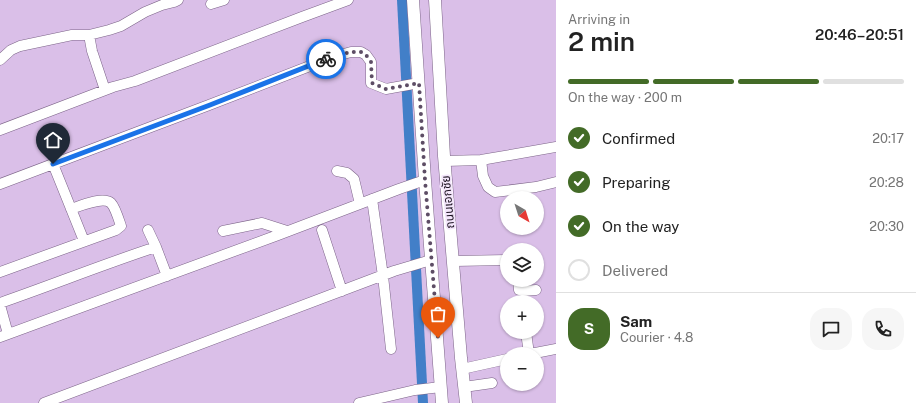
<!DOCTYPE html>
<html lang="en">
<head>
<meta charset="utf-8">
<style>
  :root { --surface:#fff; --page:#f6f6f6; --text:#222; --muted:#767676; --line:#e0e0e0; --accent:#436b27 }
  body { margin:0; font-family:"Public Sans","Noto Sans Thai",sans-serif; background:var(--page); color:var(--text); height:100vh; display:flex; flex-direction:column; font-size:15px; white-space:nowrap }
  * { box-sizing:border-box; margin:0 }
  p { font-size:13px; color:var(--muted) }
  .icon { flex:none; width:22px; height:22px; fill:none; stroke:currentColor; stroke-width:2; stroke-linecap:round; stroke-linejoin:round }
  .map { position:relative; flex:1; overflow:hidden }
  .drawer { display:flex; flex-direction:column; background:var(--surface); width:360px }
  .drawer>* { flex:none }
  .needle { width:26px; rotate:141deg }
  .fabs { position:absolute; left:500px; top:191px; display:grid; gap:8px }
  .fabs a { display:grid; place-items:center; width:44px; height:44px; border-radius:50%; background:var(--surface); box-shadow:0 1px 3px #0004; font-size:20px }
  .pin { position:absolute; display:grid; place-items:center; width:34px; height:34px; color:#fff; margin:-41px -17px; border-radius:50% 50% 50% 0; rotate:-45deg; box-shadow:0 0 4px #0007 }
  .pin .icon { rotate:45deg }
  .courier { position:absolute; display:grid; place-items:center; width:40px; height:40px; margin:-20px; border:3px solid #1a73e8; border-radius:50%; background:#fff; color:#222; box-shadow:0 1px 5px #0007 }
  .overview em { font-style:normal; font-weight:600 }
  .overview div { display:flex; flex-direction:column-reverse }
  .overview { display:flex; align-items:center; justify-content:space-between; height:68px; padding:0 12px }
  h1 { font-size:26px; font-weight:600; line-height:30px }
  .bar { display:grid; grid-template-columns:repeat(4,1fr); gap:6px 4px; align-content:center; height:48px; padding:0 12px }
  .bar i { height:5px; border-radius:3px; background:var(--line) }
  .bar .on { background:var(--accent) }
  .bar p { grid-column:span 4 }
  .line { display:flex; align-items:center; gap:10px; padding:0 12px; border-top:1px solid var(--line) }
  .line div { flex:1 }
  .round { display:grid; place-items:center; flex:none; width:42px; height:42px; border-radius:16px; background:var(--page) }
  ol { padding:0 12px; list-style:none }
  li { display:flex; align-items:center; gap:12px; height:44px }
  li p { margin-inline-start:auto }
  li .icon { padding:4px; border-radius:50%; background:var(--accent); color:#fff; stroke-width:4 }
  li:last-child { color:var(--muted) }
  li i { width:22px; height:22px; border:2px solid var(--line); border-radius:50% }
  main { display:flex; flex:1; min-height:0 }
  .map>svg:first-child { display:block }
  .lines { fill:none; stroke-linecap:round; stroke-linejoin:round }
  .canal { stroke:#427fc8; stroke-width:10 }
  .minor-casing { stroke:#7c6488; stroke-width:11 }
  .major-casing { stroke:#7c6488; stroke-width:13 }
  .minor { stroke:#fff; stroke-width:10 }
  .major { stroke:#fff; stroke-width:12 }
  .done { stroke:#5d4d65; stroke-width:4; stroke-dasharray:0 7.2 }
  .route { stroke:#1a73e8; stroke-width:5 }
  .labels { text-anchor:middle; stroke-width:3.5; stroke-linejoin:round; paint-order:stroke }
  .street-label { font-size:12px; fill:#19101e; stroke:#f3e6fa }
</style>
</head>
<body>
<main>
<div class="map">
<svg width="556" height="403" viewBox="0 0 556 403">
  <rect width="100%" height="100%" fill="#dabfe8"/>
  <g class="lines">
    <path class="canal" d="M402,0L423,403"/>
    <g class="minor-casing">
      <path id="minor" d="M211,4L224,0
        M0,60L11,50L20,46L72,35H89
        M105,90L92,51L89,35L109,30L121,26L145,12L162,5L174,2L178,0
        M0,130L113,87L135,81L302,17L348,0
        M481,160L483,176L488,187L495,192L536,187L556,182
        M445,161L481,160L556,147
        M53,164L84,241
        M337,171L347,173L354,179L360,204
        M0,184L209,105L333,57L351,52H361L366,55L371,62V83L386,89L419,83
        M372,199L383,276L391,349
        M148,230L156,247L167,276
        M322,230L342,291
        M223,231L262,223L287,231
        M454,261L507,260
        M0,272L116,230L121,226C119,220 115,207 111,203C103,196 80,206 71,209
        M518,280L519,290L523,291L536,290
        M0,303C52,285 104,264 156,247
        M0,305L8,334
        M526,332L529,354
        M0,337L278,235L399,189L425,180
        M530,354L556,349
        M462,369L507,359
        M464,387L492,383
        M44,403L394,271L431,260
        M359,403L415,390L441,387"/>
    </g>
    <g class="major-casing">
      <path id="major" d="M413,0L425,180L442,403
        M435,0L444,156L461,358L466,403"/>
    </g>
    <use href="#minor" class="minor"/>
    <use href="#major" class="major"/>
  </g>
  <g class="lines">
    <path class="done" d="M326,59L350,52H361L366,55L371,62L372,83L386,89L419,83L425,180L438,338"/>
    <path class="route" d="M53,164L210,105L326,59"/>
  </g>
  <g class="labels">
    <g class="street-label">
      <text transform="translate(448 202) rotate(-95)" y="4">ถนนเอกชัย</text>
    </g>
  </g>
</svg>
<div class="fabs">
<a><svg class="needle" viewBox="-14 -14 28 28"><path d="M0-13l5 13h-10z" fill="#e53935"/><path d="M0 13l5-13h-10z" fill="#767676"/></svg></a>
<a><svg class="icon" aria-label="layers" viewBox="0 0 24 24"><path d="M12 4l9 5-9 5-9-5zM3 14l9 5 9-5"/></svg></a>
<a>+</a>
<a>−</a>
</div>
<div class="pin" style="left:438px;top:338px;background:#ea580c"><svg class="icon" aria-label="bag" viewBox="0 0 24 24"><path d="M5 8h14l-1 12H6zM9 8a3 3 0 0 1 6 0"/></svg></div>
<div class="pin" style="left:53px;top:164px;background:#1f2937"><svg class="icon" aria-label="home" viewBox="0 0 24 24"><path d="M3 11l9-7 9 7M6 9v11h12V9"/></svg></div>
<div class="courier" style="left:326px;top:59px"><svg class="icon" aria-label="bike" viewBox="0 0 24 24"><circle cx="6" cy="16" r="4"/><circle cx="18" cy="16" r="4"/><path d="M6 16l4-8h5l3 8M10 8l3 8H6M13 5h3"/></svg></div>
</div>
<section class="drawer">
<div class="overview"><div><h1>2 min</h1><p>Arriving in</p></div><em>20:46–20:51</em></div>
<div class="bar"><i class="on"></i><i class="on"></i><i class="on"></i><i></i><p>On the way · 200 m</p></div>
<ol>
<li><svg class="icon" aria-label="check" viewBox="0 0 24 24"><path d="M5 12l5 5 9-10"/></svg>Confirmed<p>20:17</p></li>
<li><svg class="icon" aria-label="check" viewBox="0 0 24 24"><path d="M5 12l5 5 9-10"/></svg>Preparing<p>20:28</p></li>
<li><svg class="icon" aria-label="check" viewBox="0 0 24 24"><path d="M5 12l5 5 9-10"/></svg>On the way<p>20:30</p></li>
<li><i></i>Delivered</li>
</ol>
<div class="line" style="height:72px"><b class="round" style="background:var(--accent);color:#fff">S</b><div><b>Sam</b><p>Courier · 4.8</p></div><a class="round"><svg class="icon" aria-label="chat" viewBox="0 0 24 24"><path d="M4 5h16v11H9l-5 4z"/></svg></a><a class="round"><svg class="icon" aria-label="phone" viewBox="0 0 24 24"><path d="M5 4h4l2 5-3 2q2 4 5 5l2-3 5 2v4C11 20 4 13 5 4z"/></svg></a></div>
</section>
</main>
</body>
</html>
